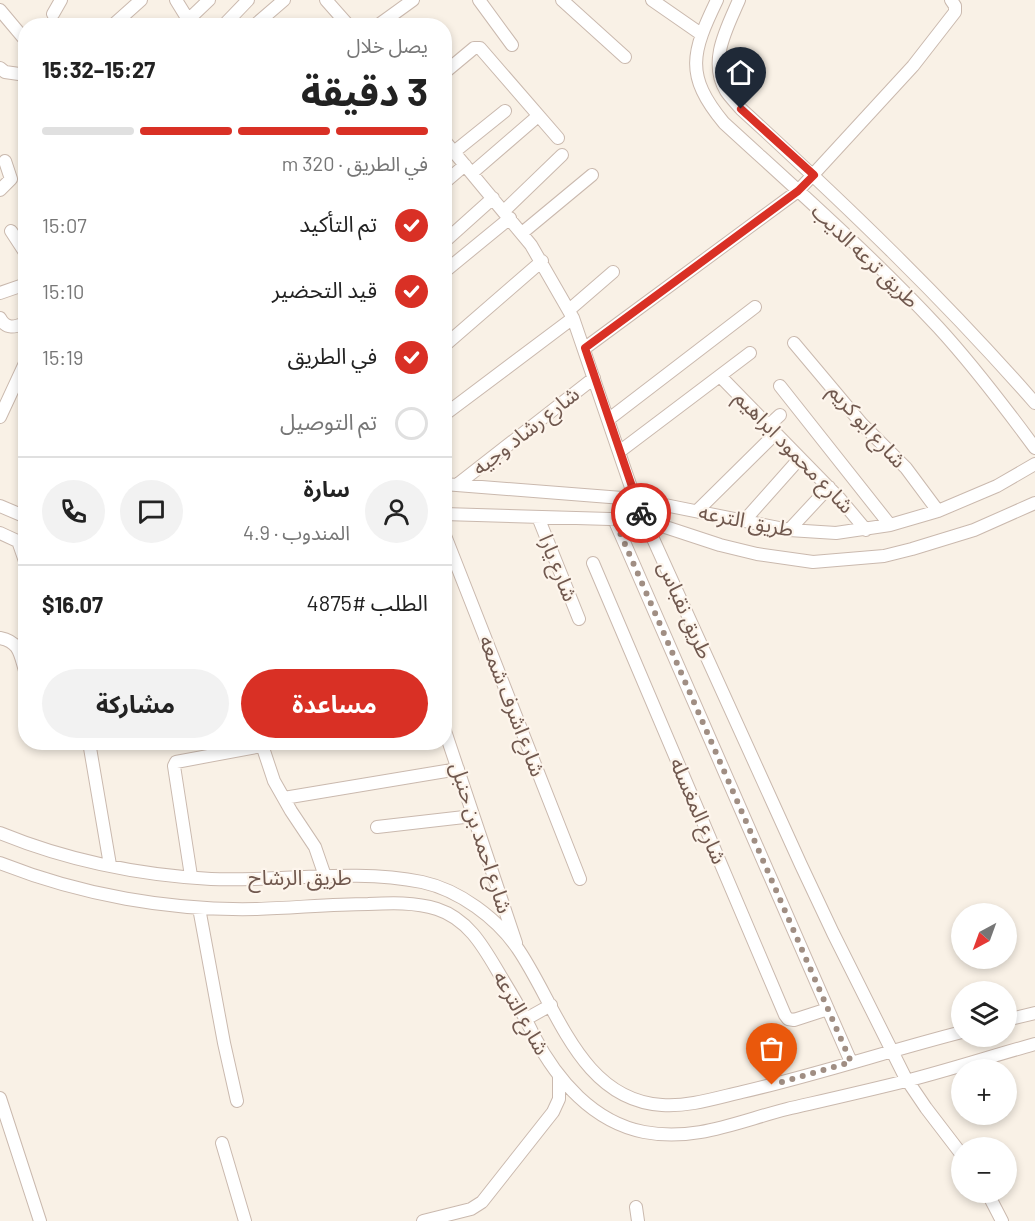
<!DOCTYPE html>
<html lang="ar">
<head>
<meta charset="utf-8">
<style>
  :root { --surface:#fff; --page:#f2f2f2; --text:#222; --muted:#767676; --line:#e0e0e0; --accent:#d93025 }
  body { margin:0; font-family:Barlow,"Noto Sans Arabic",sans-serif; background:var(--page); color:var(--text); direction:rtl; height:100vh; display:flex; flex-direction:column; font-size:22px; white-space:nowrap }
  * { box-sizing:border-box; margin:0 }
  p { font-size:20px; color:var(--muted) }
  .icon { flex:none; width:33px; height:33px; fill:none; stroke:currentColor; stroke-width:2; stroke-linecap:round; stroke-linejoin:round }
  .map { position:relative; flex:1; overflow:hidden; direction:ltr }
  .panel { position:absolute; left:18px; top:18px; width:434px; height:732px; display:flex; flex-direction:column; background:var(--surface); border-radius:24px; box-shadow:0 3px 9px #0003; direction:rtl }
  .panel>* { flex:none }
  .needle { width:39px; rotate:221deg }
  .controls { position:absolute; left:951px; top:903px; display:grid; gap:12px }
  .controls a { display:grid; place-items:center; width:66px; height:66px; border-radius:50%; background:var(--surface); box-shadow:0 3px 9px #0003; font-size:30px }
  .pin { position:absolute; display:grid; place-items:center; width:51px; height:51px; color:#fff; margin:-62px -26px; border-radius:50% 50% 50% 0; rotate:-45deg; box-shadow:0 0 6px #0007 }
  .pin .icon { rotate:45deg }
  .courier { position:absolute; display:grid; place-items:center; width:60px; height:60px; margin:-30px; border:4px solid #d93025; border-radius:50%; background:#fff; color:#222; box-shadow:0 2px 8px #0007 }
  .headline em { font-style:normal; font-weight:700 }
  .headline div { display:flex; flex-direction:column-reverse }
  .headline { display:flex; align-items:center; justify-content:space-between; height:102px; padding:0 24px }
  h1 { font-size:39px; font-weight:700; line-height:45px }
  .bar { display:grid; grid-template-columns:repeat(4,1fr); gap:9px 6px; align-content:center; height:72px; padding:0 24px }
  .bar i { height:8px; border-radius:4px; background:var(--line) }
  .bar .active { background:var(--accent) }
  .bar p { grid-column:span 4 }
  .line { display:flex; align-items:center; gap:15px; padding:0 24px; border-top:2px solid var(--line) }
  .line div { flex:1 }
  .round { display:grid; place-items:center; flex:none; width:63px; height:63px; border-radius:32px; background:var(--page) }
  ol { padding:0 24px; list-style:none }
  li { display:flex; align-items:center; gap:18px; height:66px }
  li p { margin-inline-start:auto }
  li .icon { padding:6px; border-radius:50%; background:var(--accent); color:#fff; stroke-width:4 }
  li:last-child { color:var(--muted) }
  li i { width:33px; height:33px; border:3px solid var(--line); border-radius:50% }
  .button { display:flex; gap:12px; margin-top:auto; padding:12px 24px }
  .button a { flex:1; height:69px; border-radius:36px; background:var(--accent); color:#fff; font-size:24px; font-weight:700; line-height:69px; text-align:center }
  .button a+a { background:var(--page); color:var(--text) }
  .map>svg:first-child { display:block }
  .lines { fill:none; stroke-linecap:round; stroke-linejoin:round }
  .minor-casing { stroke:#cab9ae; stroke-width:14 }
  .minor { stroke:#fff; stroke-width:12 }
  .done { stroke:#a08e83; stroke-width:6; stroke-dasharray:0 10.8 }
  .route { stroke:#d93025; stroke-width:8 }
  .labels { text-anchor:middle; stroke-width:4.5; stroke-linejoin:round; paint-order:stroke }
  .street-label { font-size:21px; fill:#70584e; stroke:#fdf5ec }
</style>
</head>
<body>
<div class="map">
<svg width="1035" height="1221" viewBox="0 0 1035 1221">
  <rect width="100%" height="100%" fill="#f9f1e6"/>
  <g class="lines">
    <g class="minor-casing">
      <path id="minor" d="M176,0L192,26
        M326,0L349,26
        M479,0L512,45
        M562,0L625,57
        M652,0L701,34
        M717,0C692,52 684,75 724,123C796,189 871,255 938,327C973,365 1004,406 1035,448
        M739,0C727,28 708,61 726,91C730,97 736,103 741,109C844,203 943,298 1035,403
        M0,10L26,41
        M53,14L61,0
        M188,20L209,0
        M255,25L284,0
        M112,26L141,0
        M223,26L248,0
        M377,26L413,0
        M0,68L5,72L26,75
        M444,73L474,48H480L558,138
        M444,140L531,245L573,318L635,499L801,865L833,933L905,1077L926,1108L962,1155
        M454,152L505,111
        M472,173L538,116
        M444,183L465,165
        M0,190L11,179L5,161
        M504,211L562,155
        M11,231L26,254
        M522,233L592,175
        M444,242L493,198
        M444,272L510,218
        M0,293L26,284
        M569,310L613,272
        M0,318C6,330 15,327 26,323
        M794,343L862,424L906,468L938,511
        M444,346L542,261
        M585,348L798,191L913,66L955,12V6L951,0
        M720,376L840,499L866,530
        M780,386L890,525
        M444,415L573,318
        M0,417L26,361
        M609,419L755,307
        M768,426L780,415
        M619,452L750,353
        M444,484L635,499L789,530L836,533L890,525L938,511L997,486L1035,464
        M458,484L594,378
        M0,506L26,517
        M697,511L776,433
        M444,514L644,520L720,545L757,554L813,562L884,556L912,549L974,530L1035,503
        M538,517L579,619
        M614,519L851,1062
        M744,521L800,458
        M789,530L829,487
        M0,533L26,545
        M444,533L580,879
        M18,541L26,564
        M593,563L785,1015L788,1019L794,1020L828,1009
        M0,638C21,642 20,656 26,674
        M444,728L516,943
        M89,742L110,865
        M261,742L274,781L291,811L315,847L325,876
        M284,798L458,769
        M377,827L473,816
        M0,833C66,860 139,875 211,879C281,882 353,868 422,882C459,890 497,918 518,949C557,1006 580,1100 662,1105C688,1107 716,1098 742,1092C816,1075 888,1051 962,1032
        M0,863C81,895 170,911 257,909C294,908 331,904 368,904C391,903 415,902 437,909C471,920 486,952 503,980C514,998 525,1017 534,1036C557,1080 593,1122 644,1132C695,1142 739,1121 787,1109C826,1100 866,1091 906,1081C949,1070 992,1056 1035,1044
        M191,876L174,766L176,762L262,746
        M199,908L224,1043L237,1101
        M526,1019L551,1005
        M1006,1020L1035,1013
        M0,1098L40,1221
        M222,1143L245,1221
        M987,1192L1002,1221
        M636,1207L638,1221
        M423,1221L471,1209L482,1202L553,1112L559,1099V1077"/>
    </g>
    <use href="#minor" class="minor"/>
  </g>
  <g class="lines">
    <path class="done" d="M641,513L644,520L614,519L851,1062L772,1085"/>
    <path class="route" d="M641,513L585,348L798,191L814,175L741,109"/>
  </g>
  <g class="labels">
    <g class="street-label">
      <text transform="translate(865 256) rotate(44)" y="7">طريق ترعه الديب</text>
      <text transform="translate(867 426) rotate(48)" y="7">شارع ابو كريم</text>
      <text transform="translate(526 431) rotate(-38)" y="7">شارع رشاد وجيه</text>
      <text transform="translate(794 452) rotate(46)" y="7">شارع محمود ابراهيم</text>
      <text transform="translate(746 521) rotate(11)" y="7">طريق الترعه</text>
      <text transform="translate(558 568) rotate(68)" y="7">شارع يارا</text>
      <text transform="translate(685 610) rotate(66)" y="7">طريق نقباس</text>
      <text transform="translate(512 706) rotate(69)" y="7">شارع اشرف شمعه</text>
      <text transform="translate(698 811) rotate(67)" y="7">شارع المغسله</text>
      <text transform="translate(481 838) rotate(72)" y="7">شارع احمد بن حنبل</text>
      <text x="300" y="885">طريق الرشاح</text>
      <text transform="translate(521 1013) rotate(61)" y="7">شارع الترعه</text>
    </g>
  </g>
</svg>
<div class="controls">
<a><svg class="needle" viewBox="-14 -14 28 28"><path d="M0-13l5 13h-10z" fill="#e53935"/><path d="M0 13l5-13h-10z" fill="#767676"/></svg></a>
<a><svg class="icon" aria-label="layers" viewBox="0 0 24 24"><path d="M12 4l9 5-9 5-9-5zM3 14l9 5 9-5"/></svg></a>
<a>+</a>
<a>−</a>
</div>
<div class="pin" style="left:772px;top:1085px;background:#ea580c"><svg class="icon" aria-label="bag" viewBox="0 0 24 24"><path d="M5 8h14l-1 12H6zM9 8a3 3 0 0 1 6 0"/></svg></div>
<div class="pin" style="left:741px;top:109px;background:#1f2937"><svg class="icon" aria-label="home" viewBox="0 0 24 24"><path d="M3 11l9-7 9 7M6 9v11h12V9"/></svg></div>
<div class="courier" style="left:641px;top:513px"><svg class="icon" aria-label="bike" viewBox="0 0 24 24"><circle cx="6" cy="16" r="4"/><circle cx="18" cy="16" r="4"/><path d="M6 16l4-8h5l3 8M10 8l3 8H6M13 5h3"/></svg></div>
<section class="panel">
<div class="headline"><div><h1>3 دقيقة</h1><p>يصل خلال</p></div><em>15:27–15:32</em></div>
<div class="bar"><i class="active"></i><i class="active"></i><i class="active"></i><i></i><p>في الطريق · 320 m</p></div>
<ol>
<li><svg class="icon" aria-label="check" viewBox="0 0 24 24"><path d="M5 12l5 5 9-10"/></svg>تم التأكيد<p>15:07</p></li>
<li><svg class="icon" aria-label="check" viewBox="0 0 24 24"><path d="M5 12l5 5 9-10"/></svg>قيد التحضير<p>15:10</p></li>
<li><svg class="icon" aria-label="check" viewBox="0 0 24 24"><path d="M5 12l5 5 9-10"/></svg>في الطريق<p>15:19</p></li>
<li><i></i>تم التوصيل</li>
</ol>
<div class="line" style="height:108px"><a class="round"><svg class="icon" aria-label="person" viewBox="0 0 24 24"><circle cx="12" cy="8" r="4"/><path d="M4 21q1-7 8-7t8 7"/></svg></a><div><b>سارة</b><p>المندوب · 4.9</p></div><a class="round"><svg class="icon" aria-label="chat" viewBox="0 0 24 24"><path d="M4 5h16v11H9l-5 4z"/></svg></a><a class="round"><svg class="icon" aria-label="phone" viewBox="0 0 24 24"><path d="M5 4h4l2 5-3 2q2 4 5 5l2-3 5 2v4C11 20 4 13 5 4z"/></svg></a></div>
<div class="line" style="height:78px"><div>الطلب #4875</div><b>$16.07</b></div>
<div class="button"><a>مساعدة</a><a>مشاركة</a></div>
</section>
</div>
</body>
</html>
